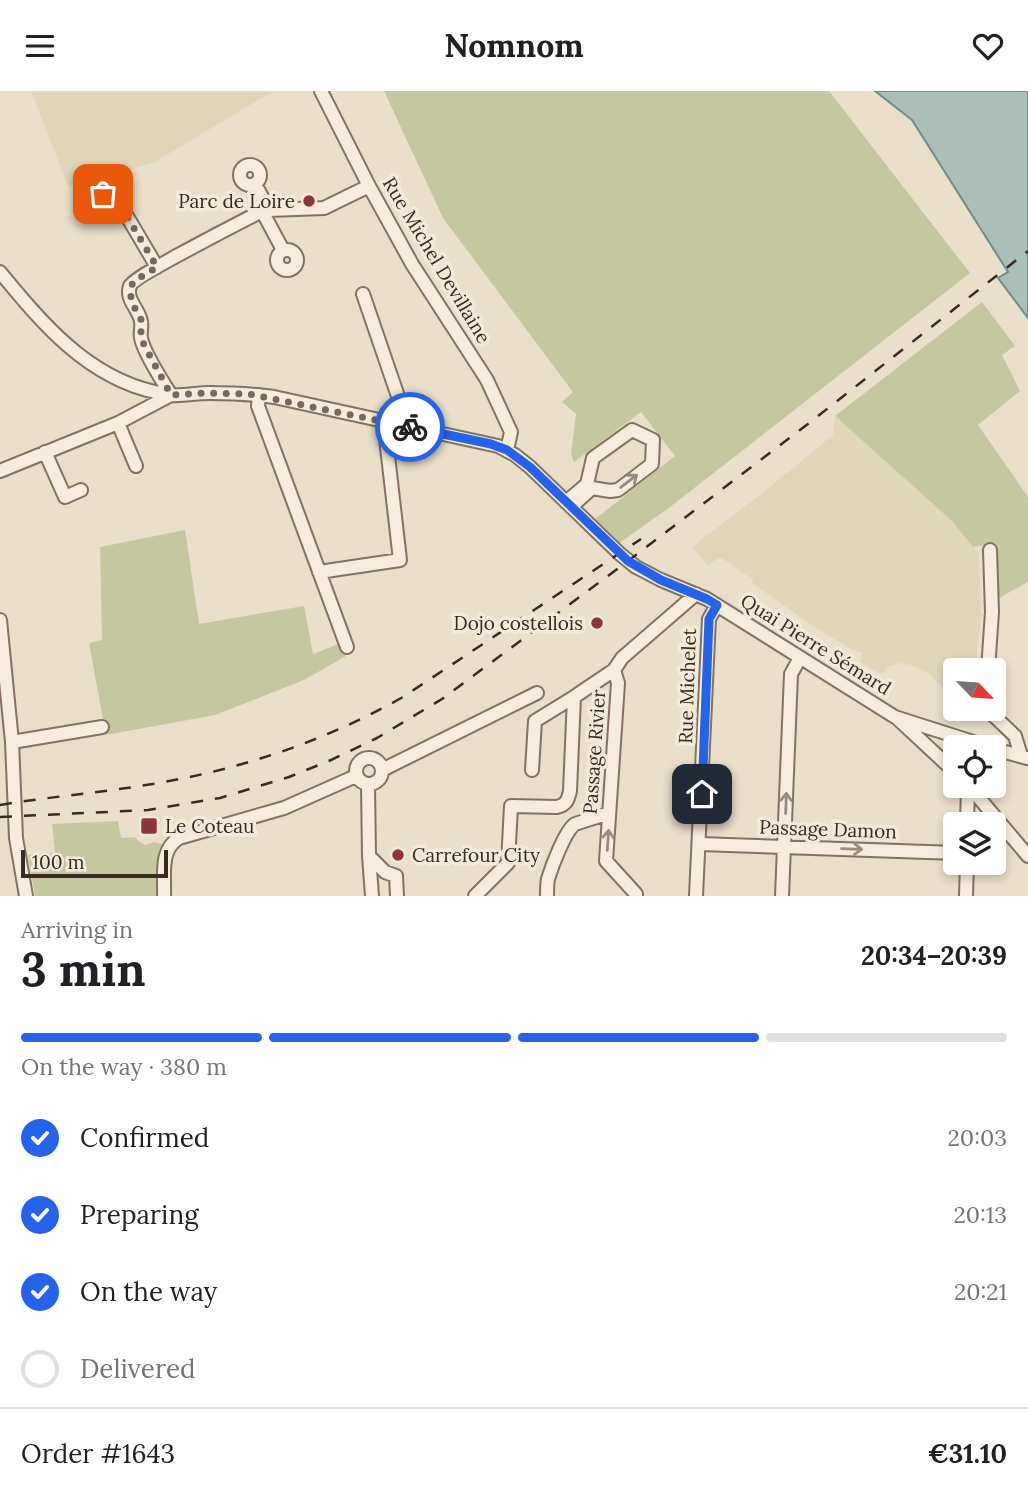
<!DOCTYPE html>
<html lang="en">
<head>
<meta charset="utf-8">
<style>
  :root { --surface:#fff; --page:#f6f6f6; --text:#202124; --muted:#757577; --line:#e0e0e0; --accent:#2563eb }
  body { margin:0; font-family:Lora,serif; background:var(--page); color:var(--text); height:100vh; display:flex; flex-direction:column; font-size:26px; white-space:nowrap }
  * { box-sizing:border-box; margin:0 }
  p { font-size:23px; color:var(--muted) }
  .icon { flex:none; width:38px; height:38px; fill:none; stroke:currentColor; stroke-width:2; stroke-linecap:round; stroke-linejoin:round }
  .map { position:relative; height:805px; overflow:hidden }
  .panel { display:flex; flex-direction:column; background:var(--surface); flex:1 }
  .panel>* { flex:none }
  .needle { width:46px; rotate:115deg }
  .buttons { position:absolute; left:943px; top:567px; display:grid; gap:14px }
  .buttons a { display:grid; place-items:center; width:63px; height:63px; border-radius:7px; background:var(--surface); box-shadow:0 4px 10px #0003; font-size:35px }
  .scale { position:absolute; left:21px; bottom:18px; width:147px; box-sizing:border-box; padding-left:7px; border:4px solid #372b22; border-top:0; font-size:19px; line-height:24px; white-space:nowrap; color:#372b22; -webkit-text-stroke:5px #f3ead8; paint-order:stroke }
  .pin { position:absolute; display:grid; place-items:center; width:60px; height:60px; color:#fff; margin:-30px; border-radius:14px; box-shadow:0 4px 10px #0006 }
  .courier { position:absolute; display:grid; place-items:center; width:70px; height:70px; margin:-35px; border:5px solid #2563eb; border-radius:50%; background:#fff; color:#222; box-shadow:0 2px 9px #0007 }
  .summary em { font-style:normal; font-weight:700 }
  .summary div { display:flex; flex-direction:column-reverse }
  .summary { display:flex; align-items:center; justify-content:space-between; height:119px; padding:0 21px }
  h1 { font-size:46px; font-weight:700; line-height:52px }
  .bar { display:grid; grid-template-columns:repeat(4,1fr); gap:10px 7px; align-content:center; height:84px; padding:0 21px }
  .bar i { height:9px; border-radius:5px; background:var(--line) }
  .bar .selected { background:var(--accent) }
  .bar p { grid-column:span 4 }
  .line { display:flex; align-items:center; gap:18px; padding:0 21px; border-top:2px solid var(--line) }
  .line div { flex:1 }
  ol { padding:0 21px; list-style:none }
  li { display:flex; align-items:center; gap:21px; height:77px }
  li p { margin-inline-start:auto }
  li .icon { padding:7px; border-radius:50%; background:var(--accent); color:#fff; stroke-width:4 }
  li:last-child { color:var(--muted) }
  li i { width:38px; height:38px; border:4px solid var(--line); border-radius:50% }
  header { display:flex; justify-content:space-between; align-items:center; height:91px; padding:0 21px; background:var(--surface); font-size:32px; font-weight:700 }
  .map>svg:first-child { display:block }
  .farmland { fill:#dfd7b7 }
  .green { fill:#c5c89e }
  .water { fill:#a9bfb8; stroke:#718d85; stroke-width:2 }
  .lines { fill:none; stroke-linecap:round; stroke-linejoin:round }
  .minor-casing { stroke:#857260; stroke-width:16 }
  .minor { stroke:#f6eddc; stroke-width:12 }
  .rail { stroke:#372b22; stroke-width:2.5; stroke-dasharray:12 12; stroke-linecap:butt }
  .oneway { stroke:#968c7f }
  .done { stroke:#766a5c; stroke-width:7; stroke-dasharray:0 12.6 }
  .route { stroke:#2563eb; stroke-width:9 }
  .poi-dot { fill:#8e353a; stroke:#f3ead8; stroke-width:2.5 }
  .labels { text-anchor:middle; stroke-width:7; stroke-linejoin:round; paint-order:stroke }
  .poi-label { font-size:19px; fill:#372b22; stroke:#f3ead8; text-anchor:end }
  .street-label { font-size:19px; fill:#372b22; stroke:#f3ead8 }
</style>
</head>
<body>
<header><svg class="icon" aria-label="menu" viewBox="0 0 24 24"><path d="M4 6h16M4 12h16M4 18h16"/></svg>Nomnom<svg class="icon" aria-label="heart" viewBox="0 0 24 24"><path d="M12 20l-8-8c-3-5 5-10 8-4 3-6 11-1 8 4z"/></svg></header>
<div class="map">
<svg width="1028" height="805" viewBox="0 0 1028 805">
  <rect width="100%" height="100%" fill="#eadfc9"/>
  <path class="farmland" d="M31,0H273L153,72L68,95Z
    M835,325L952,430L979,462L981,530L977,558V579H956L955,608L927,581L911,574L899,572L887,576L882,583L860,571L862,562L849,557L812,534L752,492L754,489L720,466L708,474L692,456L765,400L833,344Z"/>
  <path class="green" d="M384,0H829L970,182L670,416L618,453L594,429L675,365L641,321L574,371L571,363L576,323L562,311L573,301L443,127Z
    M982,211L1015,255L1002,264L1020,300L978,334L1028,406V491L997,508L995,452L973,456L952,430L835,325Z
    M185,439L199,533L304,515L313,563L339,553L346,565L304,589L215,624L106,644L89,552L102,549L100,456Z
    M118,730L121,747L135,746L138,750L145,754L154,751L164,754L160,764L159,805H35L28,764L55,762L52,733Z"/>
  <path class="water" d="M875,0H1028V227L998,187L1008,181L912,29Z"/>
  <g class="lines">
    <g class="minor-casing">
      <path id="minor" d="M321,0L369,95L412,173L487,289L511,341L507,359
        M240 84a10 10 0 1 1 20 0a10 10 0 1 1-20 0Z
        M103 101a10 10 0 1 1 20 0a10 10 0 1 1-20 0Z
        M255,93L269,119
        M118,110L157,176
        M262,120L283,159
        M277 169a10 10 0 1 1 20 0a10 10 0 1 1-20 0Z
        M0,181C42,232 87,286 155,301C160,302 166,304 171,304C183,305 196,302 209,302C231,302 252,303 274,306L498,355L515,364L530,376L620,463L636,476L661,489L707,508L895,626L989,656
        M363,203L403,320L404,334
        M171,304C164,293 143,259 141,247C140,241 142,236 141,231C140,219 125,209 130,195C134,185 245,129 262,120L269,119L324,117L369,95
        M259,304L258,315L347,556
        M118,332L136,375
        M45,361L65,406L81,399
        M0,380L118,332L171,304
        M566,411L587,393L593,367L632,339L653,349L652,373L618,399L610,400L592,397L571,416
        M319,481L400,469L384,330
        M0,529L12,651L16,747L26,805
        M614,579L618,592L606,770L636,803V805
        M988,579L992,521L990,459
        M991,618L994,625L1015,645L1021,665
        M898,628L956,682
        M12,651L102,636
        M994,658L1027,667
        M356 680a13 13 0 1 1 26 0a13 13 0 1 1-26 0Z
        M382,679L537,602
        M532,679L535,630L574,606
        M368,694L369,765L372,805
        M969,695L1028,765
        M967,733L968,695
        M700,753L956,762
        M369,765L385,781L396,785L397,805
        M164,805C165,785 159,759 179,747L284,717L356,685
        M475,805L508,772L511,715L557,716C566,714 568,709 570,700L574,606L614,579L622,567L696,503
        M547,805C547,800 547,793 548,788C552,775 565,740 575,733L609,722
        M696,805L709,528L717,514
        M782,805L791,583L800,567
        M966,805L967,772"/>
    </g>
    <use href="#minor" class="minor"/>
    <path class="rail" d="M0,714C54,705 109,701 164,691C248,676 329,648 403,606L641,448
      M0,726L148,719L220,707L289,686L331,669L377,647L442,608L628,470L813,329L1028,160"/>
  </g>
  <defs><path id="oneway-shaft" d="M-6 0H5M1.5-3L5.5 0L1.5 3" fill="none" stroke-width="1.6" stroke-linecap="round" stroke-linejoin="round" transform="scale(1.75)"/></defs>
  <g class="oneway">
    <use href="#oneway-shaft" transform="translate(629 390) rotate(-38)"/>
    <use href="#oneway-shaft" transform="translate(786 712) rotate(-88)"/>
    <use href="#oneway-shaft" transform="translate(608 749) rotate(-86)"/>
    <use href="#oneway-shaft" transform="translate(852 758) rotate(2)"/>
  </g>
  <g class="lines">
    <path class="done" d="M103,103L108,110H118L157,176L133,191L130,200L132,212L141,228V248L171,304L206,302L249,303L410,336"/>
    <path class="route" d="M410,336L491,353L507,359L530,376L628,470L661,489L707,508L717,514L709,528L702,703"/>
  </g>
  <g class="poi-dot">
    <circle cx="309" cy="110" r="7"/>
    <circle cx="597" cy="532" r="7"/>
    <rect x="140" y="726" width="18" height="18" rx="3.5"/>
    <circle cx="398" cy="764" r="7"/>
  </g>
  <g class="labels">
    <g class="poi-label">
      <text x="295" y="117">Parc de Loire</text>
      <text x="583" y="539">Dojo costellois</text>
      <text x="165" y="742" text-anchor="start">Le Coteau</text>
      <text x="412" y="771" text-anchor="start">Carrefour City</text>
    </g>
    <g class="street-label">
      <text transform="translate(437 169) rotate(59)" y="7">Rue Michel Devillaine</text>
      <text transform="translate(816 553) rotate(32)" y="7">Quai Pierre Sémard</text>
      <text transform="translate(687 595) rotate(-88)" y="7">Rue Michelet</text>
      <text transform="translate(594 661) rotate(-86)" y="7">Passage Rivier</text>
      <text transform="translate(828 738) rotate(2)" y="7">Passage Damon</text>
    </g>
  </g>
</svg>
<div class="buttons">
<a><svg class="needle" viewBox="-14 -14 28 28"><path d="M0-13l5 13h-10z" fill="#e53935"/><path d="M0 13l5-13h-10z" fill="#757577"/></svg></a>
<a><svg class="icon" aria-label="locate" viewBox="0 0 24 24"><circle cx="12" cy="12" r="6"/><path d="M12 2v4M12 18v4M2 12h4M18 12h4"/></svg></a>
<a><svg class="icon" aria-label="layers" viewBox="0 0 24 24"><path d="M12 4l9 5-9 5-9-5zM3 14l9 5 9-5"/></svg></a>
</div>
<div class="scale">100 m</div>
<div class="pin" style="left:103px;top:103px;background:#ea580c"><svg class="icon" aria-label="bag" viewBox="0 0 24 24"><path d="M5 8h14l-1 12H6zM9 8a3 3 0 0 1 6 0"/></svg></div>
<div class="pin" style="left:702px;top:703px;background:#1f2937"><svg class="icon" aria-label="home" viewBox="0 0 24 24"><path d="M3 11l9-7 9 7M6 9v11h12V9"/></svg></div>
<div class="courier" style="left:410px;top:336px"><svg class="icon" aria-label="bike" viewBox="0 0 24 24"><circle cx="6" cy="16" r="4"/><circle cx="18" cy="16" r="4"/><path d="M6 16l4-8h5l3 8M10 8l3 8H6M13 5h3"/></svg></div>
</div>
<section class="panel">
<div class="summary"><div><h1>3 min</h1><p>Arriving in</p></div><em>20:34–20:39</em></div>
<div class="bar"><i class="selected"></i><i class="selected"></i><i class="selected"></i><i></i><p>On the way · 380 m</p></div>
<ol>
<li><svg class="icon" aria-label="check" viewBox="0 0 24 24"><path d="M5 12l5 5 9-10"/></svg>Confirmed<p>20:03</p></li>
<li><svg class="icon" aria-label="check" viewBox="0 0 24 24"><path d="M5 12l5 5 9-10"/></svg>Preparing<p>20:13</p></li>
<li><svg class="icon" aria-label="check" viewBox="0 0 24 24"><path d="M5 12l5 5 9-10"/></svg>On the way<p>20:21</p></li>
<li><i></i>Delivered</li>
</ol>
<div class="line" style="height:91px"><div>Order #1643</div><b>€31.10</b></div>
</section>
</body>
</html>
